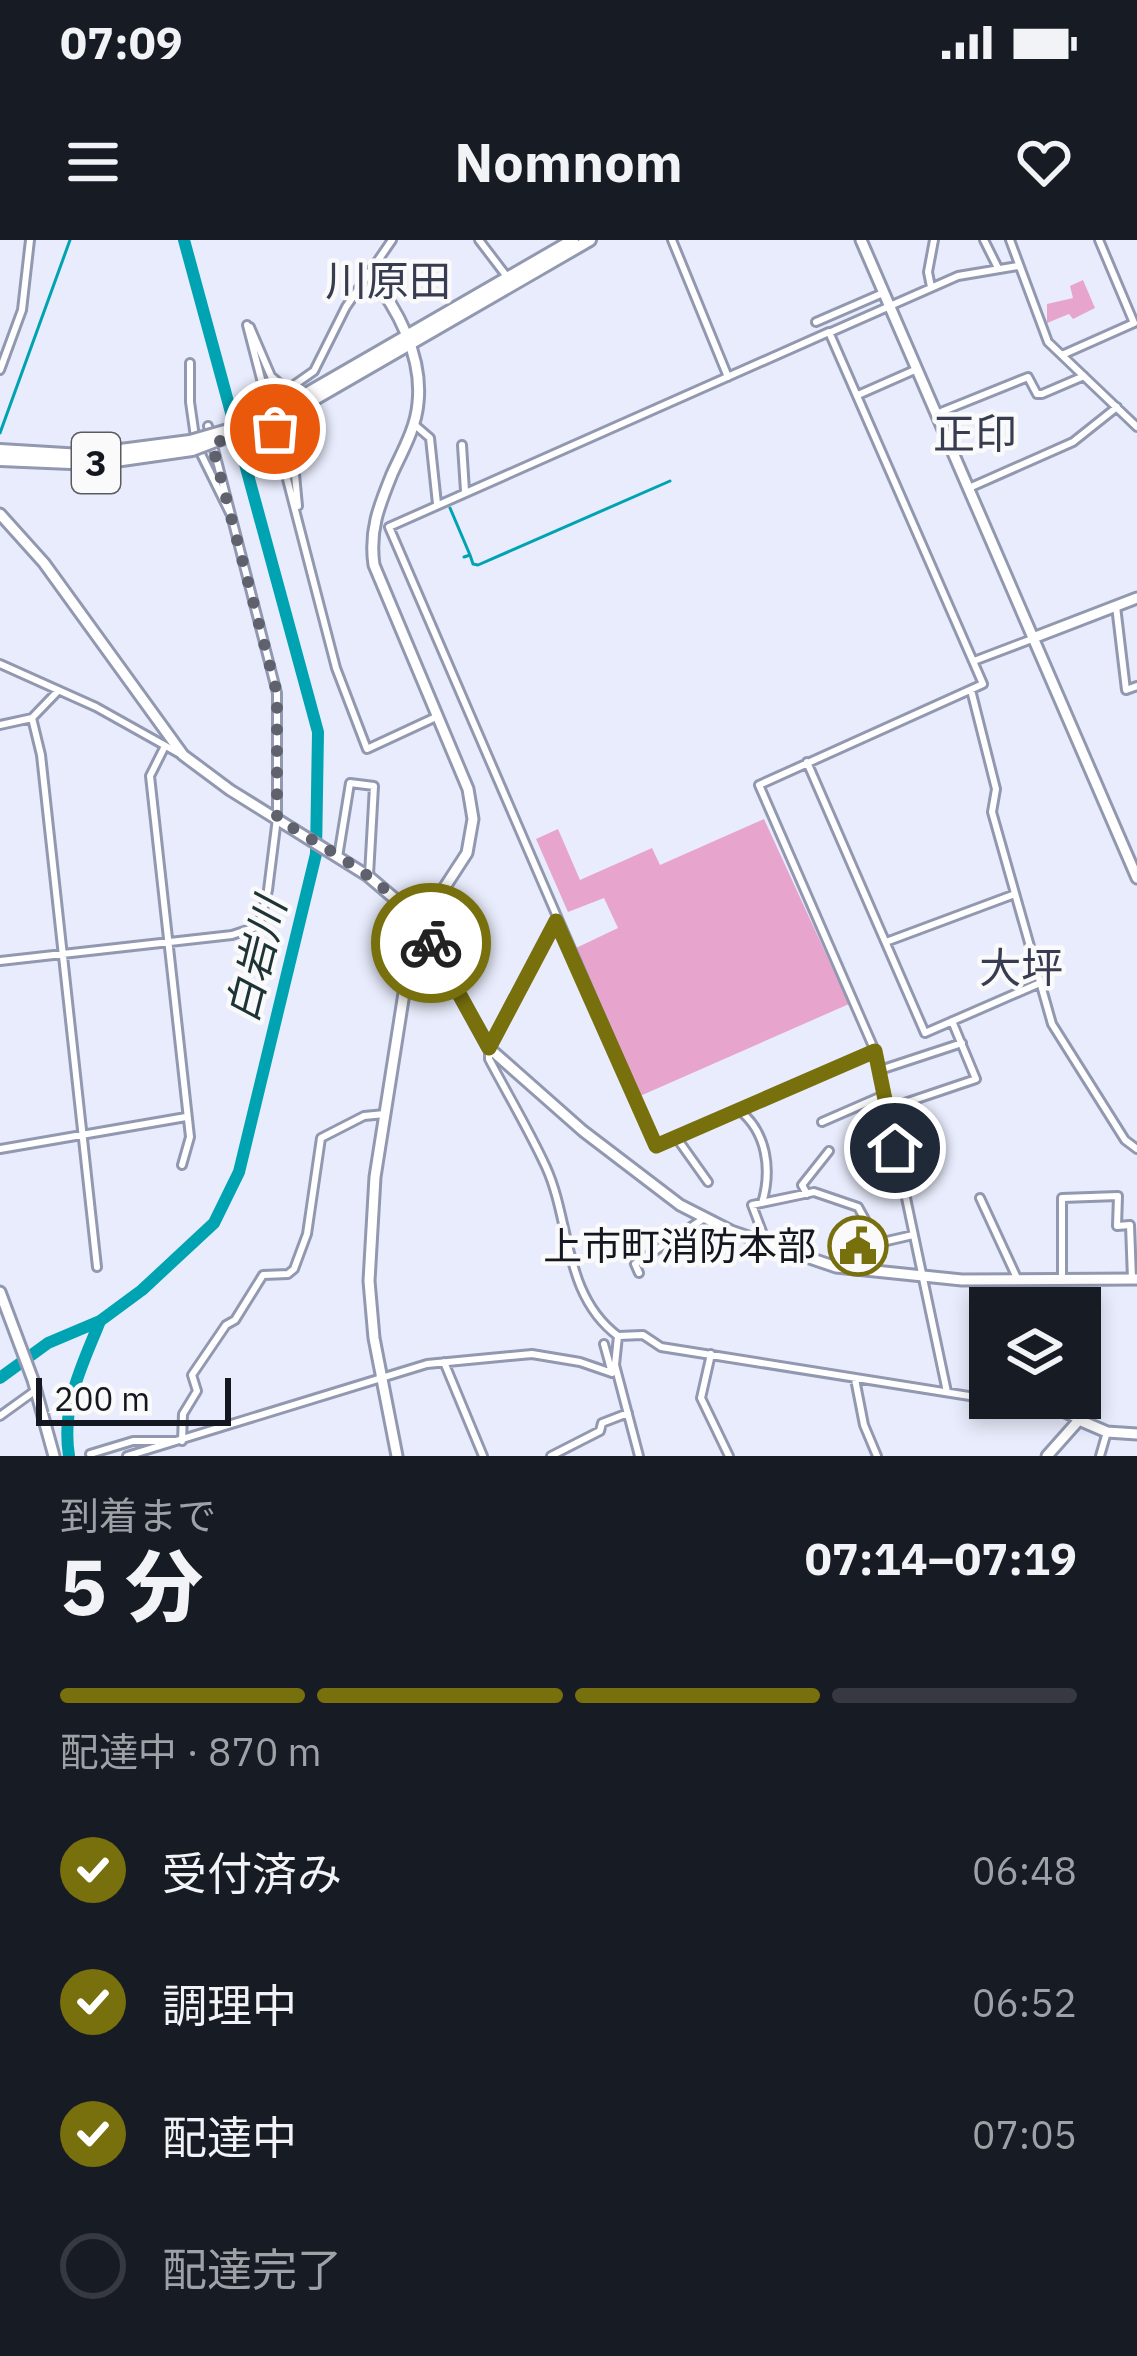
<!DOCTYPE html>
<html lang="ja">
<head>
<meta charset="utf-8">
<style>
  :root { --surface:#171b24; --page:#242831; --text:#f1f3f6; --muted:#9ea1a6; --line:#363941; --accent:#786f0d }
  body { margin:0; font-family:"IBM Plex Sans","Noto Sans JP",sans-serif; background:var(--page); color:var(--text); height:100vh; display:flex; flex-direction:column; font-size:45px; white-space:nowrap }
  * { box-sizing:border-box; margin:0 }
  p { font-size:39px; color:var(--muted) }
  .icon { flex:none; width:66px; height:66px; fill:none; stroke:currentColor; stroke-width:2; stroke-linecap:round; stroke-linejoin:round }
  .map { position:relative; height:1216px; overflow:hidden }
  .sheet { display:flex; flex-direction:column; background:var(--surface); flex:1 }
  .sheet>* { flex:none }
  .controls { position:absolute; left:969px; top:1047px; display:grid; gap:24px }
  .controls a { display:grid; place-items:center; width:132px; height:132px; border-radius:0px; background:var(--surface); box-shadow:0 6px 18px #0003; font-size:60px }
  .scale { position:absolute; left:36px; bottom:30px; width:195px; box-sizing:border-box; padding-left:12px; border:6px solid #151720; border-top:0; font-size:33px; line-height:42px; white-space:nowrap; color:#151720; -webkit-text-stroke:9px #fafafa; paint-order:stroke }
  .pin { position:absolute; display:grid; place-items:center; width:102px; height:102px; color:#fff; margin:-51px; border:6px solid #fff; border-radius:50%; box-shadow:0 3px 12px #0007 }
  .courier { position:absolute; display:grid; place-items:center; width:120px; height:120px; margin:-60px; border:9px solid #786f0d; border-radius:50%; background:#fff; color:#222; box-shadow:0 3px 15px #0007 }
  .headline em { font-style:normal; font-weight:800 }
  .headline div { display:flex; flex-direction:column-reverse }
  .headline { display:flex; align-items:center; justify-content:space-between; height:204px; padding:0 60px }
  h1 { font-size:78px; font-weight:800; line-height:90px }
  .bar { display:grid; grid-template-columns:repeat(4,1fr); gap:18px 12px; align-content:center; height:144px; padding:0 60px }
  .bar i { height:15px; border-radius:9px; background:var(--line) }
  .bar .active { background:var(--accent) }
  .bar p { grid-column:span 4 }
  ol { padding:0 60px; list-style:none }
  li { display:flex; align-items:center; gap:36px; height:132px }
  li p { margin-inline-start:auto }
  li .icon { padding:12px; border-radius:50%; background:var(--accent); color:#fff; stroke-width:4 }
  li:last-child { color:var(--muted) }
  li i { width:66px; height:66px; border:6px solid var(--line); border-radius:50% }
  .status { display:flex; justify-content:space-between; align-items:center; height:84px; padding:0 60px; background:var(--surface); direction:ltr }
  .status svg { height:33px; fill:currentColor }
  header { display:flex; justify-content:space-between; align-items:center; height:156px; padding:0 60px; background:var(--surface); font-size:54px; font-weight:800 }
  .map>svg:first-child { display:block }
  .green { fill:#e7a5ce }
  .lines { fill:none; stroke-linecap:round; stroke-linejoin:round }
  .stream { stroke:#00a3b1; stroke-width:3 }
  .river { stroke:#00a3b1; stroke-width:12 }
  .street-casing { stroke:#9198b0; stroke-width:12 }
  .secondary-casing { stroke:#9198b0; stroke-width:15 }
  .primary-casing { stroke:#9198b0; stroke-width:16 }
  .street { stroke:#fff; stroke-width:6 }
  .secondary { stroke:#fff; stroke-width:9 }
  .primary { stroke:#fff; stroke-width:10 }
  .primary-bridge-casing { stroke:#9198b0; stroke-width:16; stroke-linecap:butt }
  .primary-bridge { stroke:#fff; stroke-width:10 }
  .done { stroke:#5f626d; stroke-width:12; stroke-dasharray:0 21.6 }
  .route { stroke:#786f0d; stroke-width:15 }
  .labels { text-anchor:middle; stroke-width:9; stroke-linejoin:round; paint-order:stroke }
  .shield { fill:#fafafa; stroke:#5a5b61; stroke-width:3 }
  .shield-label { font-size:36px; font-weight:bold; fill:#151720 }
  .poi-label { font-size:39px; fill:#151720; stroke:#fafafa; text-anchor:end }
  .neighbourhood-label { font-size:42px; fill:#373c50; stroke:#fafafa }
  .water-label { font-size:42px; font-style:italic; fill:#1d3336; stroke:#fafafa }
</style>
</head>
<body>
<div class="status"><b>07:09</b><svg viewBox="0 0 49 12"><path d="M0 12V9h3v3zM5 12V6h3v6zM10 12V3h3v9zM15 12V0h3v12zM26 1h20v11H26zM47 4h2v5h-2z"/></svg></div>
<header><svg class="icon" aria-label="menu" viewBox="0 0 24 24"><path d="M4 6h16M4 12h16M4 18h16"/></svg>Nomnom<svg class="icon" aria-label="heart" viewBox="0 0 24 24"><path d="M12 20l-8-8c-3-5 5-10 8-4 3-6 11-1 8 4z"/></svg></header>
<div class="map">
<svg width="1137" height="1216" viewBox="0 0 1137 1216">
  <rect width="100%" height="100%" fill="#e8ecfc"/>
  <path class="green" d="M1083,40L1095,68L1073,79L1069,74L1047,83V64L1073,58L1070,46Z
    M764,579L849,764L640,856L576,708L618,688L604,658L568,672L536,599L558,589L580,640L652,608L660,625Z"/>
  <g class="lines">
    <path class="stream" d="M0,193L70,0
      M450,268L470,315L464,317
      M470,315L473,324L478,325L670,241"/>
    <path class="river" d="M0,1138L48,1103L100,1081L142,1050L214,983L239,932L316,614L318,492L184,0
      M69,1216C61,1165 82,1126 100,1081"/>
    <g class="street-casing">
      <path id="street" d="M479,0L508,38
        M672,0L728,137
        M984,0L998,28
        M1010,0L1048,102L1137,187
        M931,47L928,32L934,0
        M816,82L883,53
        M247,85L336,428L367,509L436,477
        M250,87L271,136L287,150L314,131L346,67L392,0
        M831,92L958,36L1018,26
        M1062,115L1134,83L1099,0
        M190,123V162L195,197
        M0,130L22,70L30,0
        M287,150L298,266
        M858,155L917,129
        M936,174L1028,137L1037,154H1042L1084,136
        M415,185L430,198L437,264
        M462,205L465,251
        M199,210L230,273
        M969,248L1073,202L1117,167
        M1116,366L1126,450L1137,446
        M974,421L1032,399
        M0,424L96,467L180,514
        M971,450L996,549L992,572L1052,784L1125,900L1137,909
        M58,451L32,478L41,515L97,1027
        M0,485L32,478
        M165,506L150,536L190,897L182,925
        M807,522L925,793L1040,743
        M338,617L350,543L374,546L369,635
        M556,681L489,808V819C508,855 529,890 546,927C571,982 563,1055 618,1096L615,1125L639,1216
        M886,702L1015,654
        M0,721L232,695L259,686L268,650L277,578V453L208,186
        M875,811L656,906L389,287L829,92L983,444L759,545L875,811L947,1152
        M880,830L962,803
        M887,869L976,839L952,781
        M739,870C767,892 772,930 762,963
        M822,882L884,855
        M676,897L708,942
        M0,909L186,877
        M862,923L895,908
        M807,954L802,945L829,911
        M980,958L1017,1038
        M766,1002L752,965L814,952L858,967L878,1003L913,995
        M639,1033L635,1024L703,979
        M1062,1039V958L1118,956L1117,986L1130,985L1132,1039
        M618,1096L643,1095L661,1107L1057,1170L1079,1180
        M604,1104L612,1133
        M711,1114L701,1158L729,1216
        M444,1122L483,1216
        M855,1139L864,1185L877,1216
        M0,1176L36,1150
        M182,1201L183,1174L197,1151L192,1135L226,1085L235,1080L263,1035L288,1034L294,1029L307,994L321,898L364,876L385,874
        M90,1214L133,1201H173
        M127,1216L427,1124L532,1114L580,1122L612,1133
        M551,1216L600,1191L602,1183L628,1173
        M1100,1216L1107,1192"/>
    </g>
    <g class="secondary-casing">
      <path id="secondary" d="M861,0L1137,638
        M369,34C398,68 423,117 418,163C416,188 402,212 392,234C379,266 369,290 374,325L468,549L473,579L467,613L413,696L375,937L369,1041L374,1098L397,1216
        M0,274L44,323L183,515L230,550L368,636L401,664L427,696L489,808L583,891L680,965L731,991L836,1027L962,1040L1137,1039
        M1033,398L1137,358
        M0,1052L33,1140L54,1216
        M1047,1216L1079,1180L1107,1192L1137,1194"/>
    </g>
    <g class="primary-casing">
      <path id="primary" d="M292,162L573,0
        M294,171L590,0
        M0,210L82,215L190,201
        M0,220L94,224L192,210"/>
    </g>
    <use href="#street" class="street"/>
    <use href="#secondary" class="secondary"/>
    <use href="#primary" class="primary"/>
    <g class="primary-bridge-casing">
      <path id="primary-bridge" d="M190,201L235,188L292,162
        M192,210L294,171"/>
    </g>
    <use href="#primary-bridge" class="primary-bridge"/>
  </g>
  <g class="lines">
    <path class="done" d="M275,189L273,181L212,204L277,453V578C331,613 399,645 431,703"/>
    <path class="route" d="M431,703L489,808L556,681L656,906L875,811L895,908"/>
  </g>
  <defs>
    <g id="civic-ring" transform="scale(3)"><circle r="9.5" fill="#fafafa" stroke="#786f0d" stroke-width="1.5"/><path d="M-.6-6.5H3V-4.5H.6V-3L4-1V1h2V6H-6V1h2V-1L-.6-3ZM-1.2 2.5V6h2.4V2.5Z" fill="#786f0d"/></g>
  </defs>
  <g fill-rule="evenodd">
    <use href="#civic-ring" x="858" y="1006"/>
  </g>
  <g class="labels">
    <rect class="shield" x="72" y="193" width="48" height="60" rx="9"/>
    <g class="shield-label">
      <text x="96" y="236">3</text>
    </g>
    <g class="poi-label">
      <text x="816" y="1020">上市町消防本部</text>
    </g>
    <g class="neighbourhood-label">
      <text x="388" y="56">川原田</text>
      <text x="975" y="209">正印</text>
      <text x="1021" y="743">大坪</text>
    </g>
    <g class="water-label">
      <text transform="translate(256 720) rotate(-76)" y="15">白岩川</text>
    </g>
  </g>
</svg>
<div class="controls">
<a><svg class="icon" aria-label="layers" viewBox="0 0 24 24"><path d="M12 4l9 5-9 5-9-5zM3 14l9 5 9-5"/></svg></a>
</div>
<div class="scale">200 m</div>
<div class="pin" style="left:275px;top:189px;background:#ea580c"><svg class="icon" aria-label="bag" viewBox="0 0 24 24"><path d="M5 8h14l-1 12H6zM9 8a3 3 0 0 1 6 0"/></svg></div>
<div class="pin" style="left:895px;top:908px;background:#1f2937"><svg class="icon" aria-label="home" viewBox="0 0 24 24"><path d="M3 11l9-7 9 7M6 9v11h12V9"/></svg></div>
<div class="courier" style="left:431px;top:703px"><svg class="icon" aria-label="bike" viewBox="0 0 24 24"><circle cx="6" cy="16" r="4"/><circle cx="18" cy="16" r="4"/><path d="M6 16l4-8h5l3 8M10 8l3 8H6M13 5h3"/></svg></div>
</div>
<section class="sheet">
<div class="headline"><div><h1>5 分</h1><p>到着まで</p></div><em>07:14–07:19</em></div>
<div class="bar"><i class="active"></i><i class="active"></i><i class="active"></i><i></i><p>配達中 · 870 m</p></div>
<ol>
<li><svg class="icon" aria-label="check" viewBox="0 0 24 24"><path d="M5 12l5 5 9-10"/></svg>受付済み<p>06:48</p></li>
<li><svg class="icon" aria-label="check" viewBox="0 0 24 24"><path d="M5 12l5 5 9-10"/></svg>調理中<p>06:52</p></li>
<li><svg class="icon" aria-label="check" viewBox="0 0 24 24"><path d="M5 12l5 5 9-10"/></svg>配達中<p>07:05</p></li>
<li><i></i>配達完了</li>
</ol>
</section>
</body>
</html>
